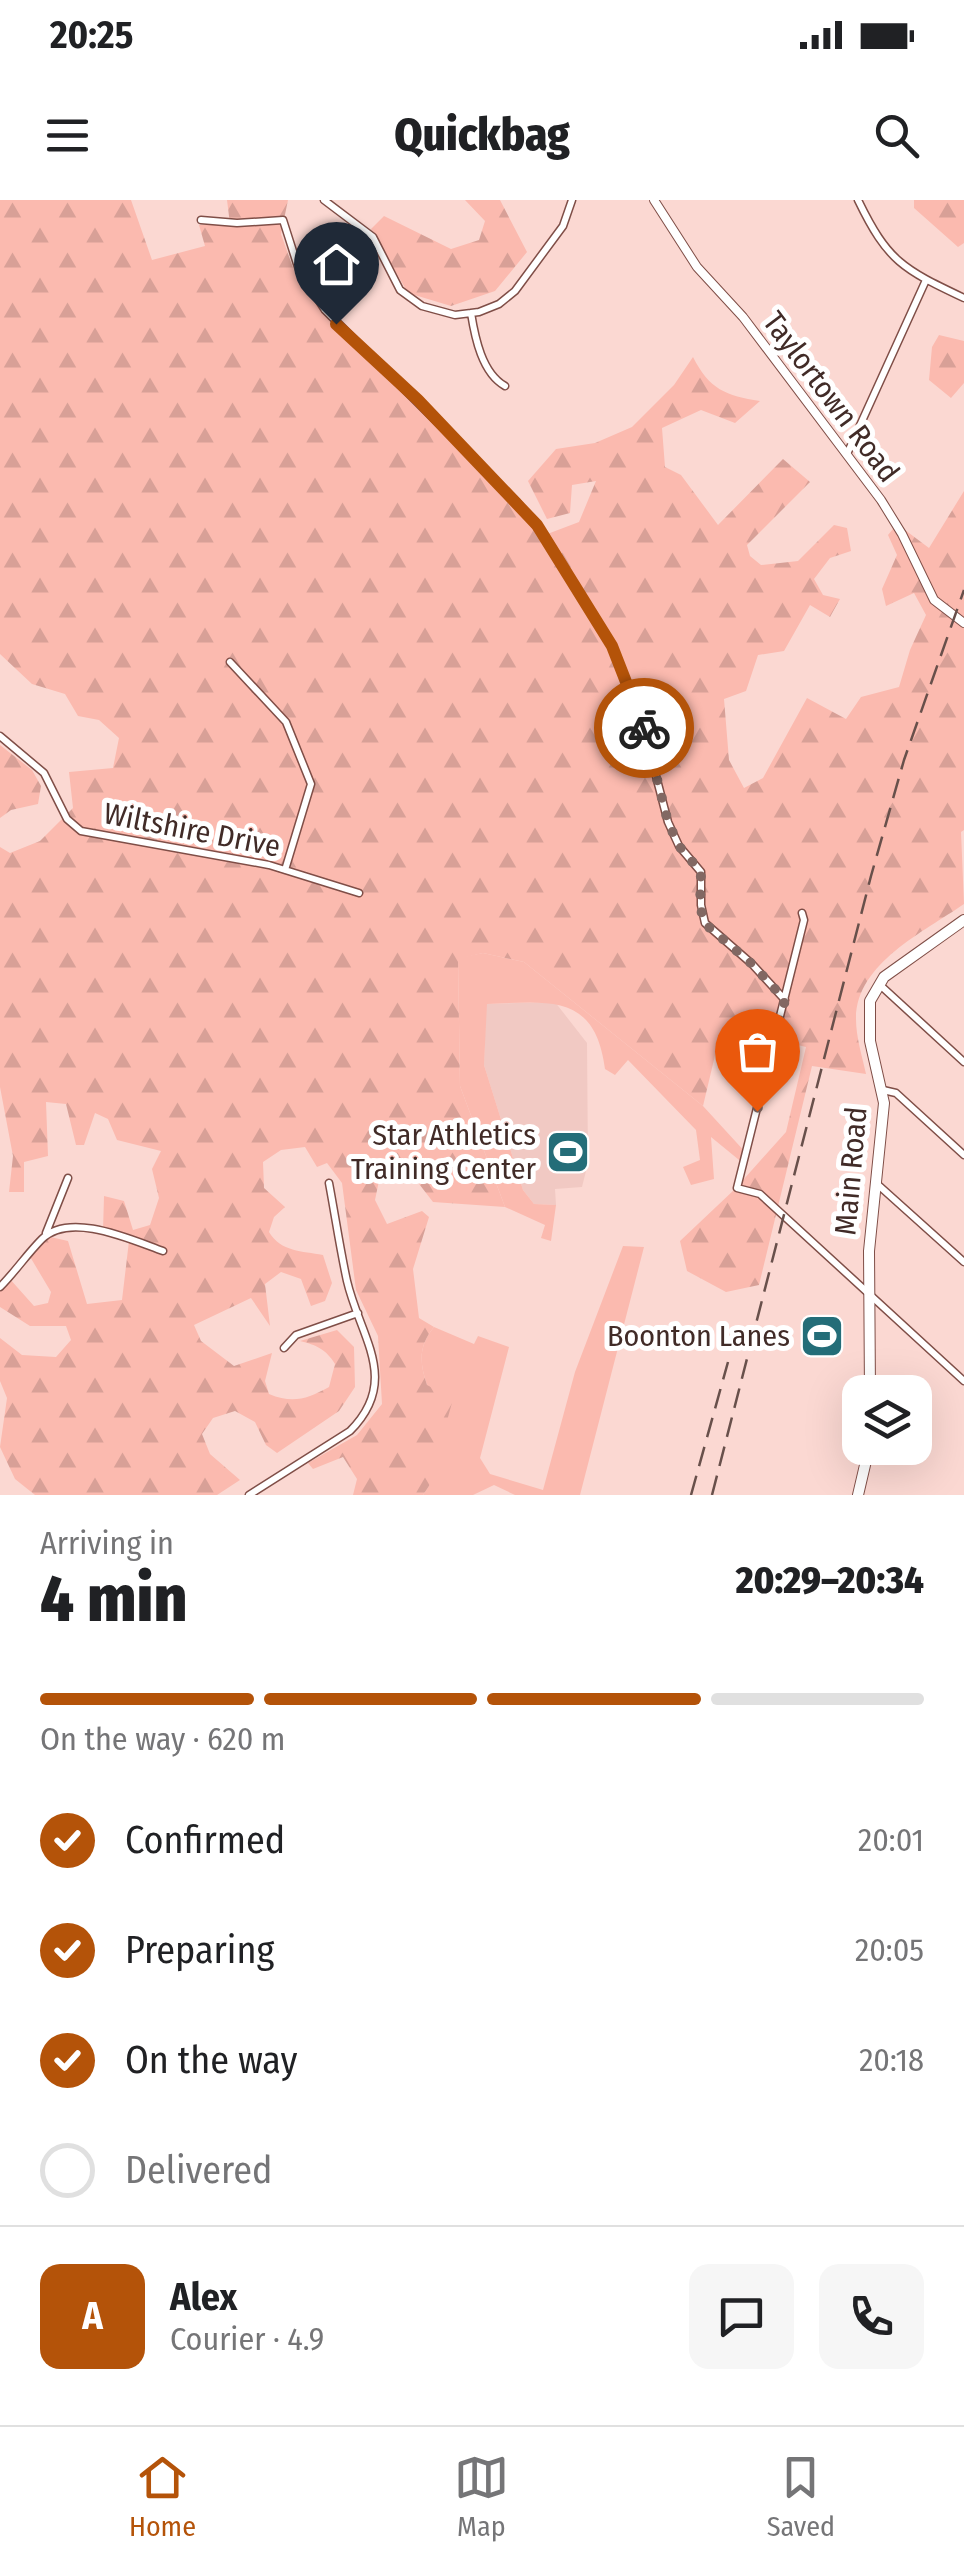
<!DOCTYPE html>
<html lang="en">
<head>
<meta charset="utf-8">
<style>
  :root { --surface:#fff; --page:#f6f6f6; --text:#202124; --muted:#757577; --line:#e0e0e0; --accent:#b45309 }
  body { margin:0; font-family:"Fira Sans Condensed",sans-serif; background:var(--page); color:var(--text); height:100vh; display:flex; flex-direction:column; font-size:38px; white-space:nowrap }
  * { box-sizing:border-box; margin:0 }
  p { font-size:32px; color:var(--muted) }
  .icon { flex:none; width:55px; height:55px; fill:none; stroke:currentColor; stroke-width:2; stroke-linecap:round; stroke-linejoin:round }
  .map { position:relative; height:1295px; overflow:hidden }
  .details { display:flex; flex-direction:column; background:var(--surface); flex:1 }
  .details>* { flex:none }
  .fabs { position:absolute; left:842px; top:1175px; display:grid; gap:20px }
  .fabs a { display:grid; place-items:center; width:90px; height:90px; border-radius:20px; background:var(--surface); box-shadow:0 10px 40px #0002; font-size:50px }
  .pin { position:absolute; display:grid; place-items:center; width:85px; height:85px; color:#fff; margin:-102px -42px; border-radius:50% 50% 50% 0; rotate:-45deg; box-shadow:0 0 10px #0007 }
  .pin .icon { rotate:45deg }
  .courier { position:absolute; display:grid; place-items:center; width:100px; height:100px; margin:-50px; border:8px solid #b45309; border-radius:50%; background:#fff; color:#222; box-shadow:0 2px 12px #0007 }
  .headline em { font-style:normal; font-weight:800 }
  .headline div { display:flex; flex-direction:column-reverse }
  .headline { display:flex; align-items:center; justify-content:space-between; height:170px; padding:0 40px }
  h1 { font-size:65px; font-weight:800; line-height:75px }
  .bar { display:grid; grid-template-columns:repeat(4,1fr); gap:15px 10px; align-content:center; height:120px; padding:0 40px }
  .bar i { height:12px; border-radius:8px; background:var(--line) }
  .bar .current { background:var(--accent) }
  .bar p { grid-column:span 4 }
  .line { display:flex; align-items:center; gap:25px; padding:0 40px; border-top:2px solid var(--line) }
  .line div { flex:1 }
  .round { display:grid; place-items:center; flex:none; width:105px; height:105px; border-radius:20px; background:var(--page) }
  ol { padding:0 40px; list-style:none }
  li { display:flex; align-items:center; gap:30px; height:110px }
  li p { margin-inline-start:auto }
  li .icon { padding:10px; border-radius:50%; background:var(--accent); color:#fff; stroke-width:4 }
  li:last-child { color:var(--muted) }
  li i { width:55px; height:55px; border:5px solid var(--line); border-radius:50% }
  .status { display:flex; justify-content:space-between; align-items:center; height:70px; padding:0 50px; background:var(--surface); direction:ltr }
  .status svg { height:28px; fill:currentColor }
  header { display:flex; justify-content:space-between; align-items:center; height:130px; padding:0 40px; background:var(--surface); font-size:45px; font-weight:800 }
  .tab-bar { display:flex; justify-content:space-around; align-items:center; height:140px; border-top:2px solid var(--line); background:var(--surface); font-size:28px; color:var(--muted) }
  .tab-bar a { display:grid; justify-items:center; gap:5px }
  .tab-bar .current { color:var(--accent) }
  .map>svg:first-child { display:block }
  .built { fill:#f1c9c3 }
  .grass { fill:#fbbaaf }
  .forest { fill:url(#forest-firs) }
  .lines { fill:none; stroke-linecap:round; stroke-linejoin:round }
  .minor-casing { stroke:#7f4e47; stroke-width:9 }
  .tertiary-casing { stroke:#7f4e47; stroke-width:10 }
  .primary-casing { stroke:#7f4e47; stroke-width:12 }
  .minor { stroke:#fff; stroke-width:6 }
  .tertiary { stroke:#fff; stroke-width:8 }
  .primary { stroke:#fff; stroke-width:10 }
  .rail { stroke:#68504b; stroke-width:2.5; stroke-dasharray:20 10; stroke-linecap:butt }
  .done { stroke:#826863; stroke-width:10; stroke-dasharray:0 18 }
  .route { stroke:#b45309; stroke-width:12 }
  .labels { text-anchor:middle; stroke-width:10; stroke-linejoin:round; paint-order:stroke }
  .street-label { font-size:30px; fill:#412b27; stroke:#fff }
  .poi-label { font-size:30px; fill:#412b27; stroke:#fff; text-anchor:end }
</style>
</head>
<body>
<div class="status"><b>20:25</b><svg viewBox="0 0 49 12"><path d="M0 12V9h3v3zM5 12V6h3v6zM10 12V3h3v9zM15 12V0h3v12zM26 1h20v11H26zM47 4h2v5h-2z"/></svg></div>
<header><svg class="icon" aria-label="menu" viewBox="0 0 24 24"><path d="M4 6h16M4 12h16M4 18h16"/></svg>Quickbag<svg class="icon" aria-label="search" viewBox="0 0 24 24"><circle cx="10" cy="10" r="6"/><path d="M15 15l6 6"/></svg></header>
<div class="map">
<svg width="964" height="1295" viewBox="0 0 964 1295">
  <defs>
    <pattern id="forest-firs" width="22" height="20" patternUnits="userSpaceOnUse" patternTransform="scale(2.5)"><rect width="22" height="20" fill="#fbbaaf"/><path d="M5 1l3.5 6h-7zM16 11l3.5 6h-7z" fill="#d8a097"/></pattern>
  </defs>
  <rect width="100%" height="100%" fill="#fbd8d2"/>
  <path class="built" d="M555,802L587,843L588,963L582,987L555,989L556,1005L534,1004L523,990L484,865L486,804Z"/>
  <path class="grass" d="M483,753L524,762L703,906L747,954L744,964L711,937L714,979L691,985L683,967L700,960L696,930L628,860L615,875L605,869C595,792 548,802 487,804L484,865L523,990L534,1004L556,1005L551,1041L541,1038L545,1025L505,1007L460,886L458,758Z
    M623,1046L644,1047L580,1295H515L494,1285L473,1295H423L429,1286L427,1185C419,1162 419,1145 434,1127L474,1144L478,1136L509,1147L480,1258L490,1274L543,1290L575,1172Z"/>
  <path class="forest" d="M0,0H131L152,60L205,46L199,25L230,24L227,0H288L281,34L297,79L326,117L409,193L542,336L579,322L596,281L572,285L570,313L547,319L528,281L556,249L595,243L632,227L674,185L693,157C709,189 726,196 760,201L735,223L701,210L662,228L665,267L681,275L718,325L783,259L810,282L747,345L750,356L761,365L798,361L834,325L847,328L851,351L830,358L814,379L823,395L840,399L830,417L810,405L784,451L758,455L746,491L724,499L729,560L744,588L763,578L807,498L846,519L861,497L899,487L910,450L926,415L914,393L886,406L882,389L897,355L888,335L897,324L929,348L964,291V630L961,632L964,704C924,732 856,763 856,819C856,837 862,856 866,874L812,866L759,1085L726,1092L687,1071L680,1041L735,989L786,932L806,847L740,831L733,849L766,877L764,885L717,847L703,906L524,762L483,753L458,759L460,886L505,1007L433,1002L416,980L380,976L375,1000L387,1024L422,1011L429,1017L413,1069L419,1118L434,1127C419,1145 419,1162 427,1185L453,1199L429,1286L423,1295H353L357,1279L343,1257L313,1269L308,1263L357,1235L382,1204L378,1136L356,1090L342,983L327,963L317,967L305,947L281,950L263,962L264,988L285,1007L274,1017L269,1032C281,1052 302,1051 323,1055L332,1083L325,1101L311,1106L301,1079L281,1072L265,1084L270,1126L251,1098L194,1125L201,1141L234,1166L272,1153L265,1181L269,1194C293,1204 307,1199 329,1187L335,1164C326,1149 316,1145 300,1141L337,1130L354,1147L355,1187L339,1211L277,1253L266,1245L255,1222L235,1211L213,1218L202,1234L210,1254L240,1280L217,1295H35L15,1279L0,1247L7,1198L0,1181V1138L22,1155L56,1157L71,1140L66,1126H30L0,1107V1086L9,1078L34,1106L48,1103L51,1092L29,1055L46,1036L68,1041L87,1104L122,1100L129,1041L103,1031L104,996L124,1001L133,1030L150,1025L159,998L152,969L161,951L117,940L108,919L95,913L84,945H76L66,904L46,902L48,956L24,962V992H9L13,956L0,887V647L10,653L40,641L73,608L69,572L113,568L119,538L99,520L78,516L65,494L32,484L0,454Z
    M465,0H500L527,52L495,91L451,106L408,93L371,29L384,16L451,49L479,40L485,21Z
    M914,0H964V43L958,47L914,8Z
    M939,135L964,141V183L951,198L929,180L932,147Z
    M0,545L32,570L41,586L38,604L11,610L0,618Z"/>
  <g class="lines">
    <g class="minor-casing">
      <path id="minor" d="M324,0L373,37L400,90L422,106L455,115L479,112L499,104L515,91L563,26L572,0
        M858,0C888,62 903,69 964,98
        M201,20L237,23L283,20L299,70L325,110L517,302L548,341L612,446L645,534L668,622L679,646L701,672V705L705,723L752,764L785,800
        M471,113C475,138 482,173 505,186
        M847,254L926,80
        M230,462L286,522L311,584L285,670
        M0,536L44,573L67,619L81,631L269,665L359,693
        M802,713L804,720L737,988L760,994L964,1181
        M880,785L964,862
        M883,890L896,893L964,955
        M876,983L964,1062
        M46,1033L68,978
        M0,1087C15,1072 27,1054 42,1039C70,1011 132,1040 163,1051
        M284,1148L296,1135L358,1113
        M249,1295L350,1231C401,1180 360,1137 347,1081C340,1049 335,1015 329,983"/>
    </g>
    <g class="tertiary-casing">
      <path id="tertiary" d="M654,0L697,67L743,117L881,300L902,334L934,400L964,423"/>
    </g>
    <g class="primary-casing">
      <path id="primary" d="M870,1192L869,1051L884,903L870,841V801L884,777L964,720
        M858,1295L869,1248"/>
    </g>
    <use href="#minor" class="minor"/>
    <use href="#tertiary" class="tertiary"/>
    <use href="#primary" class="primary"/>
    <path class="rail" d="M691,1295L728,1162
      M712,1295L871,676L904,560L964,390"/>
  </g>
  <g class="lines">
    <path class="done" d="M644,528L668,622L679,646L701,672L700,705L704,723L752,764L785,800L757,911"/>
    <path class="route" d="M336,124L418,200L537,325L612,446L644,528"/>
  </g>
  <defs>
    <g id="stadium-square" transform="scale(2.25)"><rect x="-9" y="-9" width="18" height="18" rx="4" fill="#246d78" stroke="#fff"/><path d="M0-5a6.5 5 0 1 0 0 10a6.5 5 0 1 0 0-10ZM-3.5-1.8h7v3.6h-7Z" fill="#fff"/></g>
  </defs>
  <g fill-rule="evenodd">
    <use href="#stadium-square" x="568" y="952"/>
    <use href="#stadium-square" x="822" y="1136"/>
  </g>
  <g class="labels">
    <g class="street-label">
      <text transform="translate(831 197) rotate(53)" y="10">Taylortown Road</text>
      <text transform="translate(192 630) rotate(11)" y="10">Wiltshire Drive</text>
      <text transform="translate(851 971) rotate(-85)" y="10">Main Road</text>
    </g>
    <g class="poi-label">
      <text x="536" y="945">Star Athletics<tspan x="536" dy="34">Training Center</tspan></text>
      <text x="790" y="1146">Boonton Lanes</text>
    </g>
  </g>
</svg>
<div class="fabs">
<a><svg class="icon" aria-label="layers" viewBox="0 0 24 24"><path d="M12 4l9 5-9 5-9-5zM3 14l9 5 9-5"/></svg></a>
</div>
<div class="pin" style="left:757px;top:911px;background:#ea580c"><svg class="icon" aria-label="bag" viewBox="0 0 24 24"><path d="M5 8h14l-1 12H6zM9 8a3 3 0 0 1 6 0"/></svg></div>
<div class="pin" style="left:336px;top:124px;background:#1f2937"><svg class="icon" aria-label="home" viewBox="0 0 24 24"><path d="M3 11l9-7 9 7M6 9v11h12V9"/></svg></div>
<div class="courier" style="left:644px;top:528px"><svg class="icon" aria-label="bike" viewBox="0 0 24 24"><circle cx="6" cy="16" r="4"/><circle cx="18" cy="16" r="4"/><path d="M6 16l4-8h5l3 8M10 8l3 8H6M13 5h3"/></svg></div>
</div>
<section class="details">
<div class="headline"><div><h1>4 min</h1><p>Arriving in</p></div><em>20:29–20:34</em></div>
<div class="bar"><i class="current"></i><i class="current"></i><i class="current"></i><i></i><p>On the way · 620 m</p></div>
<ol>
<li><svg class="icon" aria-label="check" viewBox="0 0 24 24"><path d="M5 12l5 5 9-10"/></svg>Confirmed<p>20:01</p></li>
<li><svg class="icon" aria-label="check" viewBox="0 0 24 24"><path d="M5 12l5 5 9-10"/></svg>Preparing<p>20:05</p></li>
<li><svg class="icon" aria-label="check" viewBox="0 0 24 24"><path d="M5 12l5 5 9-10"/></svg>On the way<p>20:18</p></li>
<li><i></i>Delivered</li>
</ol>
<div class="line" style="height:180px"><b class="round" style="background:var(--accent);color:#fff">A</b><div><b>Alex</b><p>Courier · 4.9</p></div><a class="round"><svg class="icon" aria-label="chat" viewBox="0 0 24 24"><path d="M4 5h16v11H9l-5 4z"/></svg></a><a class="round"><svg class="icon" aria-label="phone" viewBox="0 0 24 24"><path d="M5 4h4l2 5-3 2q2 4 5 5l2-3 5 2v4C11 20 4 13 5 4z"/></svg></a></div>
</section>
<nav class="tab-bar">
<a class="current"><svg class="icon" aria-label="home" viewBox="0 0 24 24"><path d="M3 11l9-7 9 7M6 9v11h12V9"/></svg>Home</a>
<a><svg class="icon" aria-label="map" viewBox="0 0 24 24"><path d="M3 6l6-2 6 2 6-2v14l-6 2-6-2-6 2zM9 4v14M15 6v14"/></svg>Map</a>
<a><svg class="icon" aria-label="saved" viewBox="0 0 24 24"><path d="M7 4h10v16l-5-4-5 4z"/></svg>Saved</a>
</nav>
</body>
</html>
